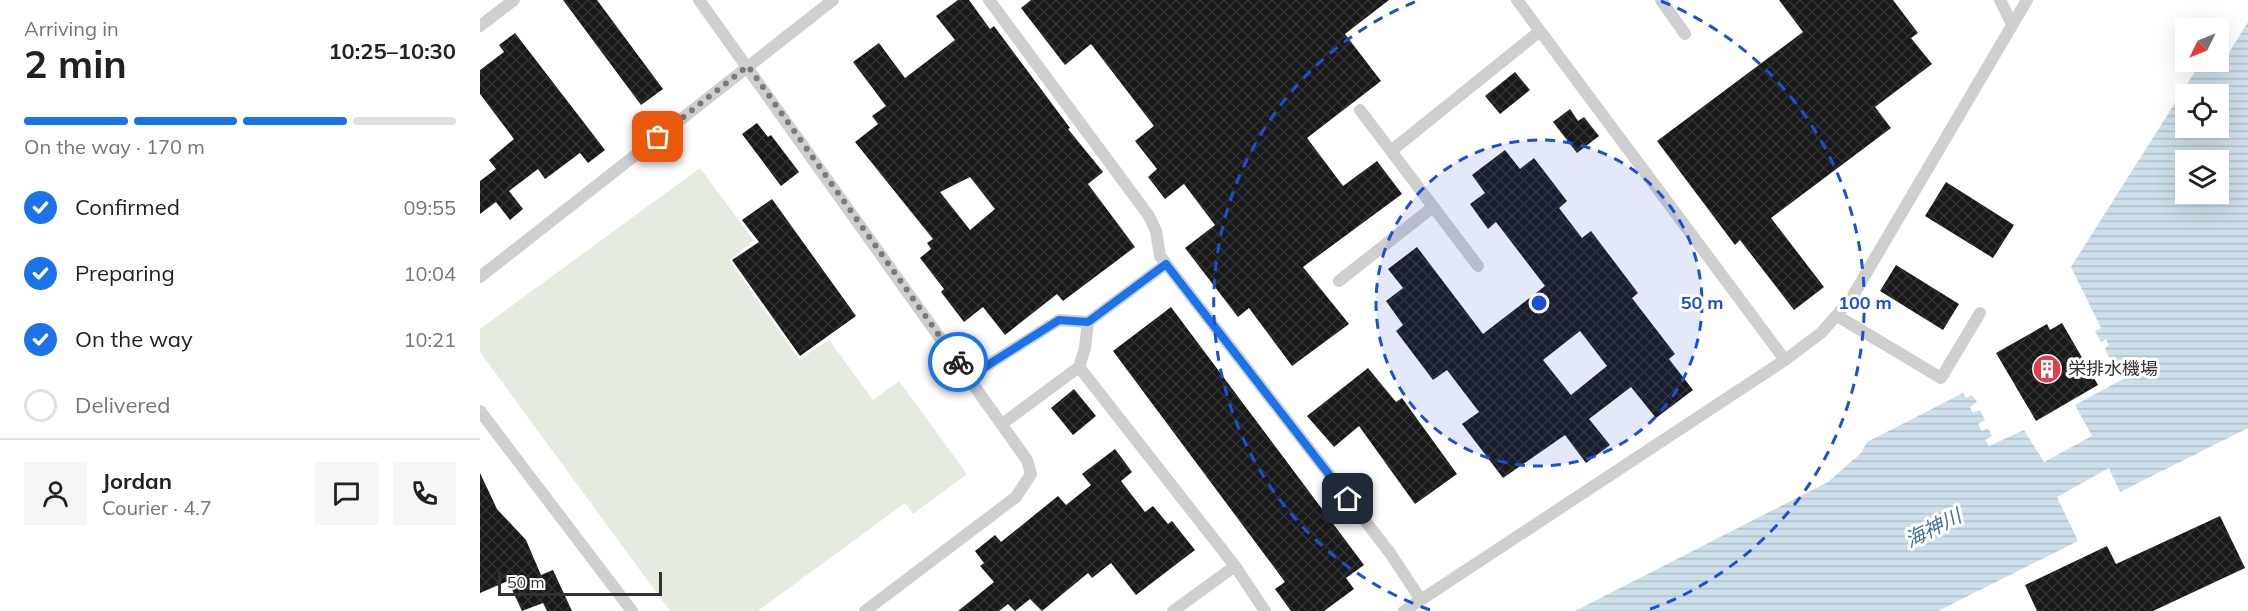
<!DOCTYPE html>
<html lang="en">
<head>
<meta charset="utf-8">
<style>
  :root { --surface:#fff; --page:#f6f6f6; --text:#202124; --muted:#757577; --line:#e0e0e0; --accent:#1a73e8 }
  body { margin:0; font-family:Mulish,"Noto Sans JP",sans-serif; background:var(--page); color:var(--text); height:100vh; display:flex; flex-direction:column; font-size:22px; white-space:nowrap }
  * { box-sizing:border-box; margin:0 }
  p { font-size:20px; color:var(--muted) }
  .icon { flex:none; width:33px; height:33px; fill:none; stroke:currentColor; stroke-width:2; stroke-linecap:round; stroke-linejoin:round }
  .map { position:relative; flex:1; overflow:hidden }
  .side { display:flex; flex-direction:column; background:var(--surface); width:480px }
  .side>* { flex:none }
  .needle { width:39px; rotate:227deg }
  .fabs { position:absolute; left:1695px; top:18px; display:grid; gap:12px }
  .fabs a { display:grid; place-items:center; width:54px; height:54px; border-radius:0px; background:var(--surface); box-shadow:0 6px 24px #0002; font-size:30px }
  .scale { position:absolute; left:18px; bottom:15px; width:164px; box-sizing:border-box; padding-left:6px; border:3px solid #323232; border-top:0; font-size:16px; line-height:21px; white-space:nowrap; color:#323232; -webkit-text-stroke:4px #fff; paint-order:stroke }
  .pin { position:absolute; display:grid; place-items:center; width:51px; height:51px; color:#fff; margin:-26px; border-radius:12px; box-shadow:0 3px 9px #0006 }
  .courier { position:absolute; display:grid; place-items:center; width:60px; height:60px; margin:-30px; border:4px solid #1a73e8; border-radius:50%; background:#fff; color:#222; box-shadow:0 2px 8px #0007 }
  .summary em { font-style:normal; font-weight:700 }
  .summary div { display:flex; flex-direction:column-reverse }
  .summary { display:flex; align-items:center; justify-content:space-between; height:102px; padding:0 24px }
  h1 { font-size:39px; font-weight:700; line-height:45px }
  .bar { display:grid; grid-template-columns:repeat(4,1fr); gap:9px 6px; align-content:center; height:72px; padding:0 24px }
  .bar i { height:8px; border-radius:4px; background:var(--line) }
  .bar .on { background:var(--accent) }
  .bar p { grid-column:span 4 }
  .line { display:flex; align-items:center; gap:15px; padding:0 24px; border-top:2px solid var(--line) }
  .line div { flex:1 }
  .round { display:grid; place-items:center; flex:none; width:63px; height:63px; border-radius:0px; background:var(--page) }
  ol { padding:0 24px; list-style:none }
  li { display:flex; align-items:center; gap:18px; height:66px }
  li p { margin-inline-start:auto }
  li .icon { padding:6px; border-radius:50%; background:var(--accent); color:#fff; stroke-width:4 }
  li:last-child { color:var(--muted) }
  li i { width:33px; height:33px; border:3px solid var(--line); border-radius:50% }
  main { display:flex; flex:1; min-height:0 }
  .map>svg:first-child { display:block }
  .grass { fill:#e5ebdf }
  .water { fill:url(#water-rules); fill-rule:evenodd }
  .building { fill:url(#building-cross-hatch); fill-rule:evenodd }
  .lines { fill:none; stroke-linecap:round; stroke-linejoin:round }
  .service { stroke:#cfcfcf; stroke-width:12 }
  .done { stroke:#7a7a7a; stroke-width:6; stroke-dasharray:0 10.8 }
  .route { stroke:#1a73e8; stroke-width:8 }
  .ring { fill:none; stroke:#1d4ed8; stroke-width:3; stroke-dasharray:10 8 }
  .labels { text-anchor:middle; stroke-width:6; stroke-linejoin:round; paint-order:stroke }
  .poi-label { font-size:18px; fill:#323232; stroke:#fff; text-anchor:start }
  .water-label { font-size:20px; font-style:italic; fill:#437492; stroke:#fff }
  .centre { fill:#1d4ed8; stroke:#fff; stroke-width:3 }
  .ring-label { font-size:18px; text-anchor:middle; font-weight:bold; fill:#1d4ed8; stroke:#fff; stroke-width:6; stroke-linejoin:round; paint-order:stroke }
</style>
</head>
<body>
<main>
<section class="side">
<div class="summary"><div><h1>2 min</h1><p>Arriving in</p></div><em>10:25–10:30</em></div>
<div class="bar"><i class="on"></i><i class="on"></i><i class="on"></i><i></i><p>On the way · 170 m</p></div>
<ol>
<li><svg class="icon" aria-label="check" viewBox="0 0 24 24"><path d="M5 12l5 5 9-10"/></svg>Confirmed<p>09:55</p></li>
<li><svg class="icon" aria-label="check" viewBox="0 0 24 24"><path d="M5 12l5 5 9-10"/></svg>Preparing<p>10:04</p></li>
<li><svg class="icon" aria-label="check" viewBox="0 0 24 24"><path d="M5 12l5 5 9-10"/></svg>On the way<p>10:21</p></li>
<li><i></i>Delivered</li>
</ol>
<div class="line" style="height:108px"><a class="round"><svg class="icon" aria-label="person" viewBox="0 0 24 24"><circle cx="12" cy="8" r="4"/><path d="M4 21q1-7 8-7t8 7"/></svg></a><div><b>Jordan</b><p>Courier · 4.7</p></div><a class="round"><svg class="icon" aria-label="chat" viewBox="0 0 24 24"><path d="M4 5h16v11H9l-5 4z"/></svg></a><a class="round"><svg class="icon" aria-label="phone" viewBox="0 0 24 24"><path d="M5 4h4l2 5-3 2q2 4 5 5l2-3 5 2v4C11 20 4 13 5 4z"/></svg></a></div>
</section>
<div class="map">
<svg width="1768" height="611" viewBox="0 0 1768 611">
  <defs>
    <pattern id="water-rules" width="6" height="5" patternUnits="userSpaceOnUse" patternTransform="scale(1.5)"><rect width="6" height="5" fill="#cddfea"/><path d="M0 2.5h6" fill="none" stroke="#b0c0c9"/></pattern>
    <pattern id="building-cross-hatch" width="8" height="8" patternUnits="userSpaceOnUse" patternTransform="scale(1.5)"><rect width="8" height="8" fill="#191919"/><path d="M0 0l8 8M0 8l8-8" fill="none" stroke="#323232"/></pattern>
  </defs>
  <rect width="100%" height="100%" fill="#fff"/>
  <path class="grass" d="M220,168L274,241L249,260L319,359L349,340L393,400L419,381L487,474L433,514L425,503L278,611H190L0,352V329Z"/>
  <path class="water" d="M1768,22V428L1640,492L1629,468L1577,497L1598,541L1458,611H1095L1348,482L1381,453L1387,442L1483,393L1486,398L1492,395L1497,402L1490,407L1493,413L1500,410L1505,420L1498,424L1502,431L1508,428L1512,436L1505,440L1509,446L1544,430L1564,462L1612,436L1595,405L1645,378L1642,371L1637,374L1632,365L1637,362L1634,356L1630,359L1625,348L1629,345L1626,339L1621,342L1615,331L1621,328L1591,267L1721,62H1738L1739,56L1745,59ZM1706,94H1738V128H1706ZM1706,160H1738V194H1706Z"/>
  <path class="building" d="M83,0H117L183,89L161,105Z
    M478,0H489L510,29L514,26L590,128L588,129L623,172L608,184L655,247L583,301L577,294L525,335L503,307L484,322L461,292L464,289L440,258L451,249L447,243L453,239L375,142L398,124L392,116L406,106L373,62L399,43L425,78L475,40L456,16ZM490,177L515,209L490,230L460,192Z
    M551,0H909L865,34L901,81L827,138L863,186L897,161L922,194L823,267L869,324L812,366L769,308L758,317L705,248L735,225L704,184L685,199L668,177L677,169L655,141L674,126L611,44L585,65L541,8Z
    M1299,0H1413L1438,33L1431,38L1452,64L1395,107L1411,128L1291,218L1344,287L1314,310L1260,240L1255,245L1177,141L1323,32Z
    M35,33L125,150L108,163L100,153L65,179L58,169L29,191L43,209L30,220L16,202L0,214V181L16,169L9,160L34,139L0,94V70L24,52L19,45Z
    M1035,72L1050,90L1020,114L1005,96Z
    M1090,109L1098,121L1104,117L1119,136L1097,153L1073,122Z
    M277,123L288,137L291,135L319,172L301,186L262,134Z
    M1025,150L1040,169L1054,158L1087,201L1079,208L1102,238L1111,231L1158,293L1152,298L1195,354L1189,359L1213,390L1176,418L1151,387L1109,419L1130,445L1106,463L1085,435L1023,478L982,424L999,412L967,370L953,380L916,331L923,325L906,301L923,288L908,269L937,247L1003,334L1065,286L1016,222L1008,229L990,204L1005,193L992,175ZM1100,331L1127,366L1091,395L1063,360Z
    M1466,182L1534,225L1513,258L1445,216Z
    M292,199L376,316L320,356L252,260L279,242L262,220Z
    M1416,265L1479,304L1463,330L1400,291Z
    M691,307L884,565L866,578L874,589L844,611H811L795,589L805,582L633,351Z
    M1582,323L1618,385L1556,421L1516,353L1567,324L1570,330Z
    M888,368L916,402L922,398L977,474L935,504L879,426L854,447L827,416Z
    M594,389L616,416L593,435L571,408Z
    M635,449L652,472L641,481L665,512L673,506L688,524L692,521L715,550L656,595L631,563L612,578L608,573L562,611L550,599L535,611L528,604L519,611H478L514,582L500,566L504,563L495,551L515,535L521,542L578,496L586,505L611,485L602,474Z
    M0,473L17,509L46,540L61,575L73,570L92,611H67L63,603L42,611L28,581L0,593Z
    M1740,516L1765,568L1673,611H1557L1545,585L1627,546L1636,564Z"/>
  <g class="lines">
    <path class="service" d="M219,0L547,460L551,474L536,497L385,611
      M509,0L669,216L676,231L680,256L910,553L941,600
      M1037,0L1305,360
      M1181,0L1205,34
      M1520,0L1532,24
      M0,26L34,0
      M880,110L998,266
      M911,151L1060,31
      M0,277L353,0
      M859,281L953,207
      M1359,317L1461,378L1500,313
      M599,367L755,566L785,611
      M489,377L579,320L608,322L686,264
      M0,411L152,611
      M522,424L599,367L605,348L608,322
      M693,611L755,566
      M924,611L1305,360L1341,333L1371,299L1547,0"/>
  </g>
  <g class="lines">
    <path class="done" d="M178,137L268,66L478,362"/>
    <path class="route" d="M478,362L489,377L579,320L608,322L686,264L868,499"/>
  </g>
  <circle cx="1059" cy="303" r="163" fill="#1d4ed8" fill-opacity=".12"/>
  <g class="ring">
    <circle cx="1059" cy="303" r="163"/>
    <path d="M950 610A326 326 0 0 1 937 1M1181 1A326 326 0 0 1 1168 610"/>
  </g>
  <defs>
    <g id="building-disc" transform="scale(1.5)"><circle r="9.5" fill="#de404d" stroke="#fff"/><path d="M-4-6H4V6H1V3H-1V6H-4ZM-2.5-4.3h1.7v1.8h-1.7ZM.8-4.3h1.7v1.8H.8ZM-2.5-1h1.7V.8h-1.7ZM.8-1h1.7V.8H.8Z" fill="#fff"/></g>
  </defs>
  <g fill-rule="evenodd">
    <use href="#building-disc" x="1567" y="369"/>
  </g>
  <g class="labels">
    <g class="poi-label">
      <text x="1588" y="375">栄排水機場</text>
    </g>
    <g class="water-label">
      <text transform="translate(1453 528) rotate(-27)" y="7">海神川</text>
    </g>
  </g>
  <circle cx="1059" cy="303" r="9" class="centre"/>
  <g class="ring-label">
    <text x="1222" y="309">50 m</text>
    <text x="1385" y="309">100 m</text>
  </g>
</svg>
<div class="fabs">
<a><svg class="needle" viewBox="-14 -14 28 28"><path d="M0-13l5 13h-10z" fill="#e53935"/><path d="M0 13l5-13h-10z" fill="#757577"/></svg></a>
<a><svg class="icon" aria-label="locate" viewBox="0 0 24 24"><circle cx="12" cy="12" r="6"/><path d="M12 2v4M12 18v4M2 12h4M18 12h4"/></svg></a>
<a><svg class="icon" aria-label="layers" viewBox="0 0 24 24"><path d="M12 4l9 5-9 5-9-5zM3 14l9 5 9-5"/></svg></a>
</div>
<div class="scale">50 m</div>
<div class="pin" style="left:178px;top:137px;background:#ea580c"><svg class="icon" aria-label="bag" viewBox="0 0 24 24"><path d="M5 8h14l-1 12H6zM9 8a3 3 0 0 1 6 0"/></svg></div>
<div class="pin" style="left:868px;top:499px;background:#1f2937"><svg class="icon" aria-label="home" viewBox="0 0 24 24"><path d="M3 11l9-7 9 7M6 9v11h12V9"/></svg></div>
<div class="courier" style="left:478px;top:362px"><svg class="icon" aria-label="bike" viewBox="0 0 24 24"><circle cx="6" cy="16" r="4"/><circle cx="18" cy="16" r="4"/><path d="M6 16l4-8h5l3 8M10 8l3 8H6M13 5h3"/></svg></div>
</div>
</main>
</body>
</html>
